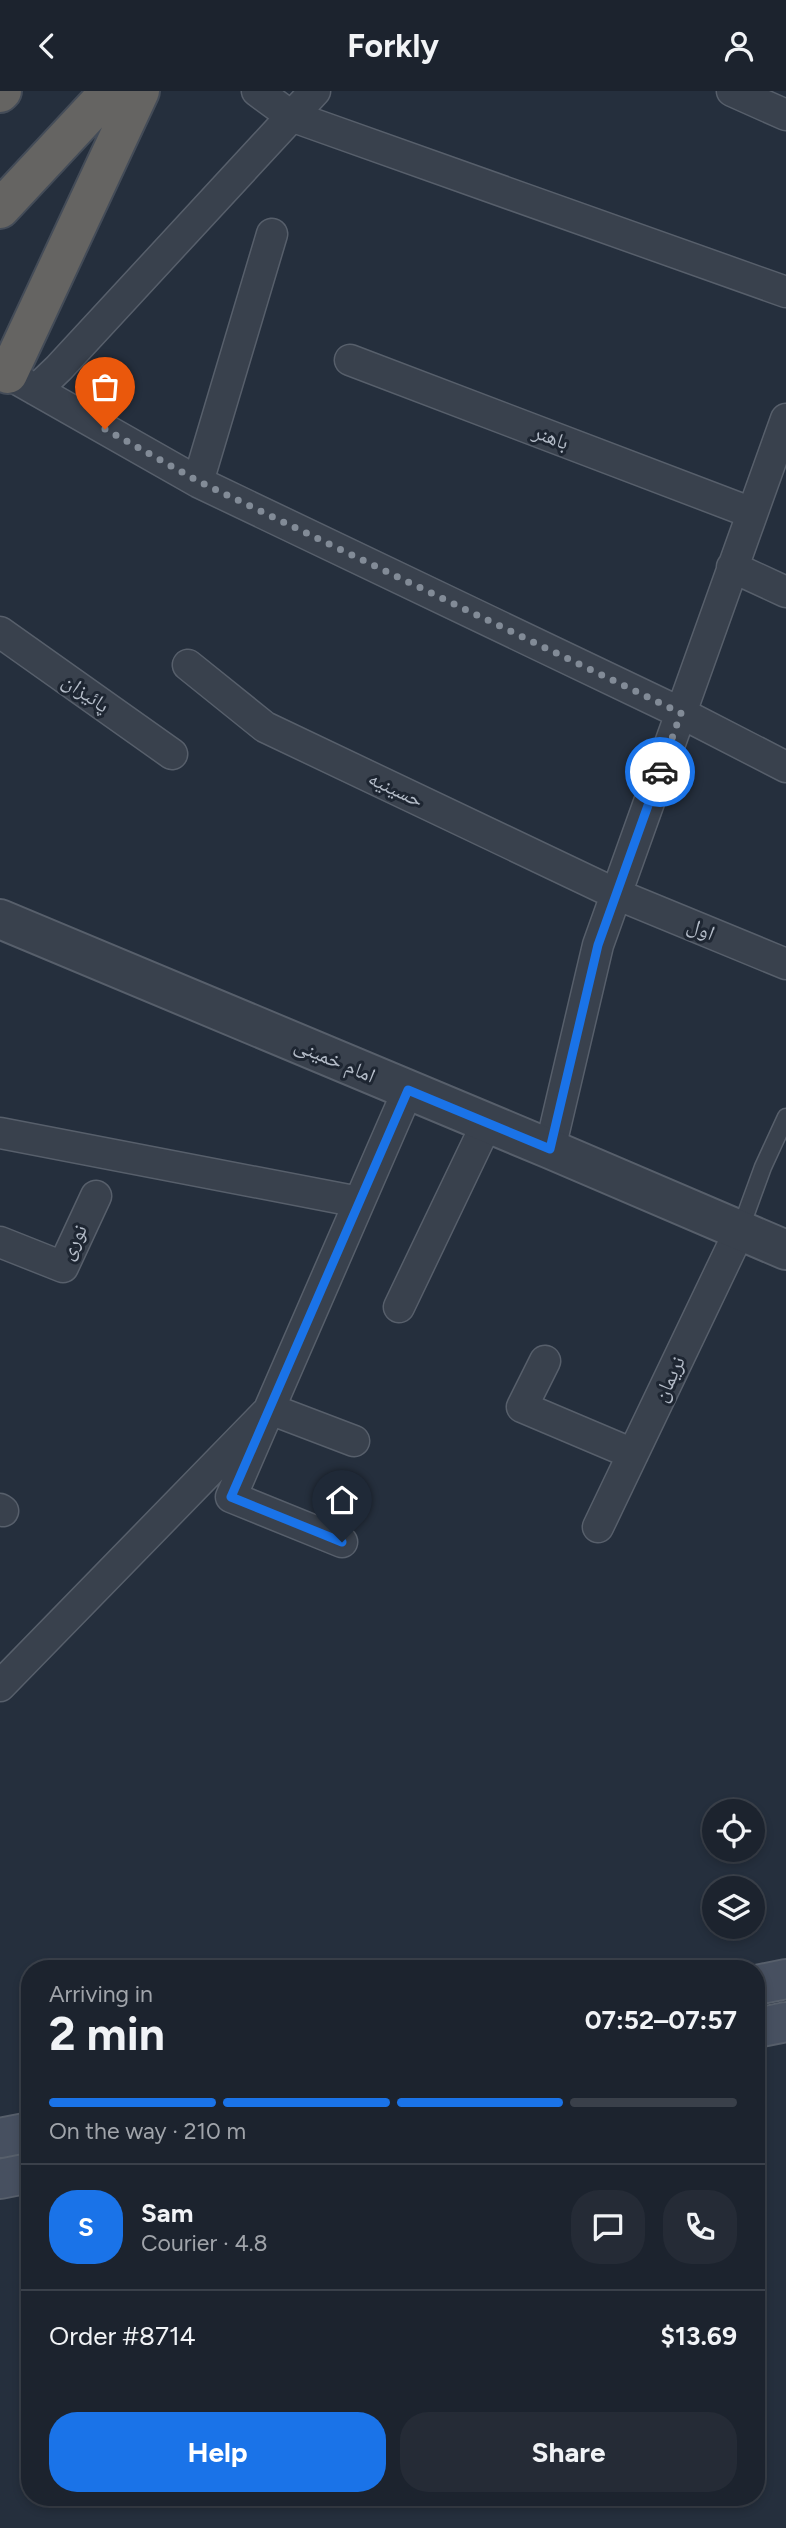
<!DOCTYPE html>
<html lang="en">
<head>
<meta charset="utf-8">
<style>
  :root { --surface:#1c232e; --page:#252b36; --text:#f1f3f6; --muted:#a0a4aa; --line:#3a404a; --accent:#1a73e8 }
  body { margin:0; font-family:Figtree,"Noto Naskh Arabic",sans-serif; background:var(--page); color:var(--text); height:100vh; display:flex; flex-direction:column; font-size:26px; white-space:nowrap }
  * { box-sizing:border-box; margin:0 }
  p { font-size:23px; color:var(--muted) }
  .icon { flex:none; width:38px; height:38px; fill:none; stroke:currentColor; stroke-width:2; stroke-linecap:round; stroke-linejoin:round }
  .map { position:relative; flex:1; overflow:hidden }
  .details { position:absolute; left:21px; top:1869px; width:744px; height:546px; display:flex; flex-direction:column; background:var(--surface); border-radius:28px; box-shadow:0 4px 10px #0003,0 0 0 2px var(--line) }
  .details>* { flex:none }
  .tools { position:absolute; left:702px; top:1708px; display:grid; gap:14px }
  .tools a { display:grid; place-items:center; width:63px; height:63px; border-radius:50%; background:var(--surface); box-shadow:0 4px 10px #0003,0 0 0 2px var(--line); font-size:35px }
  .pin { position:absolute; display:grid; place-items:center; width:60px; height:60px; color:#fff; margin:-72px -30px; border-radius:50% 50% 50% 0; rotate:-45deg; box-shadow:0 0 7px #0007 }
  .pin .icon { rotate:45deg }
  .courier { position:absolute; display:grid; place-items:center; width:70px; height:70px; margin:-35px; border:5px solid #1a73e8; border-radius:50%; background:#fff; color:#222; box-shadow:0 2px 9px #0007 }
  .head em { font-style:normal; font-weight:700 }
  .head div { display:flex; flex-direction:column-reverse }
  .head { display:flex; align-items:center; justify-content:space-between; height:119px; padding:0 28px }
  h1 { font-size:46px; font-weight:700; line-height:52px }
  .bar { display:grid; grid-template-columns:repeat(4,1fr); gap:10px 7px; align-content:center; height:84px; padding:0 28px }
  .bar i { height:9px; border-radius:5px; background:var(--line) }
  .bar .selected { background:var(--accent) }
  .bar p { grid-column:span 4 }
  .line { display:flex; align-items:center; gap:18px; padding:0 28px; border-top:2px solid var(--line) }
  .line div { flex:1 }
  .round { display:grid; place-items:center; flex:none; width:74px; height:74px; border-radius:28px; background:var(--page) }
  .action { display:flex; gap:14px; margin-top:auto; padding:14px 28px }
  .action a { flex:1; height:80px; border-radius:28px; background:var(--accent); color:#fff; font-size:28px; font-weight:700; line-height:80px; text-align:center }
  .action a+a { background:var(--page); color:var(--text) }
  header { display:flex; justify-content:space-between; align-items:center; height:91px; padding:0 28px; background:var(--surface); font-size:32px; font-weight:700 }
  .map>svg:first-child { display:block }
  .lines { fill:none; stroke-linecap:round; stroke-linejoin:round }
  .service-casing { stroke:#575f6b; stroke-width:19 }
  .minor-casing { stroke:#575f6b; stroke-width:33 }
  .tertiary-casing { stroke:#575f6b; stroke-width:42 }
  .secondary-casing { stroke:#575f6b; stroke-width:42 }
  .trunk-casing { stroke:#444c58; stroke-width:42 }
  .service { stroke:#39414d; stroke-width:16 }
  .minor { stroke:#39414d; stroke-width:30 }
  .tertiary { stroke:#39414d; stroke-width:38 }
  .secondary { stroke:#475060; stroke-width:38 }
  .trunk { stroke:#656462; stroke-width:38 }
  .done { stroke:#828b97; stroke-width:7; stroke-dasharray:0 12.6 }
  .route { stroke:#1a73e8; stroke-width:9 }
  .labels { text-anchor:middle; stroke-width:6; stroke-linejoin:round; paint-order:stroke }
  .street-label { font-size:21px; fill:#b4bcc8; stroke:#1e2632 }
</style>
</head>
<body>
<header><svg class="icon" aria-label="back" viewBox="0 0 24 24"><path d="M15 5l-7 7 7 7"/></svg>Forkly<svg class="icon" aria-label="person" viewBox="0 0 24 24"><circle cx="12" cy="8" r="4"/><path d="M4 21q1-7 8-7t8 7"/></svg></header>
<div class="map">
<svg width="786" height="2437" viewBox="0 0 786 2437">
  <rect width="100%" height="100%" fill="#252f3d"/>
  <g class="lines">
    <g class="service-casing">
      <path id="service" d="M740,1139L763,1076L786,1026"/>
    </g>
    <g class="minor-casing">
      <path id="minor" d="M257,0L291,25L786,201
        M732,0L786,24
        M350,269L752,422
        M8,283L198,391L681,622L786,676
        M36,299L59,277L315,0
        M198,391L272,143
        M732,476L786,501
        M0,541L172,663
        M188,574L265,636L616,803L786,873
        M0,1042L359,1111
        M550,1058L598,854L786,328
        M0,1151L63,1176L96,1105
        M399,1216L487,1032
        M545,1270L522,1316L633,1363
        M0,1418L3,1420
        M598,1436L740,1139
        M342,1451L231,1406L408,999
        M0,1595L270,1318L354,1350"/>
    </g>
    <g class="tertiary-casing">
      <path id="tertiary" d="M0,828L550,1058L786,1159"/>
    </g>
    <g class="secondary-casing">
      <path id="secondary" d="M756,1894L786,1888
        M756,1937L786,1931
        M0,2047L30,2041
        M0,2088L30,2082"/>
    </g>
    <g class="trunk-casing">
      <path id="trunk" d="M0,2L2,0
        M0,118L110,0
        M8,283L140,0"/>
    </g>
    <use href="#service" class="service"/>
    <use href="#minor" class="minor"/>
    <use href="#tertiary" class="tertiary"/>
    <use href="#secondary" class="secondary"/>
    <use href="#trunk" class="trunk"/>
  </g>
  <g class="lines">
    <path class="done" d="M105,338L198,390L681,622L660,681"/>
    <path class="route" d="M342,1451L231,1406L408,999L550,1058L598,854L660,681"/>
  </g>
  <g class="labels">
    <g class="street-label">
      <text transform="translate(551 346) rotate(21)" y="7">باهنر</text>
      <text transform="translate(86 602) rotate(35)" y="7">پائیزان</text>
      <text transform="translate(396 698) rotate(25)" y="7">حسینیه</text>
      <text transform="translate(701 838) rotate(22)" y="7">اول</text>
      <text transform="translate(335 969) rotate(23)" y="7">امام خمینی</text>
      <text transform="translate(73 1151) rotate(-63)" y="7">نوری</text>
      <text transform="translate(669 1288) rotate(-65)" y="7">نریمان</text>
    </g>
  </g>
</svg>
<div class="tools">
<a><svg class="icon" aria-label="locate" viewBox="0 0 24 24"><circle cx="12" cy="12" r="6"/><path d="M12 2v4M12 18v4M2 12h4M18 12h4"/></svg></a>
<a><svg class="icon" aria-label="layers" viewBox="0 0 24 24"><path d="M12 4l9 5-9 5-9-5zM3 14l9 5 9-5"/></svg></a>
</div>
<div class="pin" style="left:105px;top:338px;background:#ea580c"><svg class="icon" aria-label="bag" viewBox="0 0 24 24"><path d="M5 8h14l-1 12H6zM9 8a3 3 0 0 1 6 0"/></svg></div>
<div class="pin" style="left:342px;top:1451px;background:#1f2937"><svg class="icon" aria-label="home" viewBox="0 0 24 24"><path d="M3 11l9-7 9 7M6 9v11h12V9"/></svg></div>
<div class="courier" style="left:660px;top:681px"><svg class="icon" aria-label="car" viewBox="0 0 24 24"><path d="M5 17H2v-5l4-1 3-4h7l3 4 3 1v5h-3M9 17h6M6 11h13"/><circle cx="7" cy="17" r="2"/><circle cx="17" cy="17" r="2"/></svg></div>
<section class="details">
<div class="head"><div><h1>2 min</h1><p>Arriving in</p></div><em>07:52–07:57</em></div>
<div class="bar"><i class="selected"></i><i class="selected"></i><i class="selected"></i><i></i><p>On the way · 210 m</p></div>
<div class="line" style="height:126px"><b class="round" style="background:var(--accent);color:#fff">S</b><div><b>Sam</b><p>Courier · 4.8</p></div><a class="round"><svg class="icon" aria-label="chat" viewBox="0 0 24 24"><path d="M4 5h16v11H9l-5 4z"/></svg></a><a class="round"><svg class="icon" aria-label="phone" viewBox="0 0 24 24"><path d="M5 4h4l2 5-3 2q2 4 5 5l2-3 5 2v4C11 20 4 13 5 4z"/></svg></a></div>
<div class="line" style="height:91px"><div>Order #8714</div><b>$13.69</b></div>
<div class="action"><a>Help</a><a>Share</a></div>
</section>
</div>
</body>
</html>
